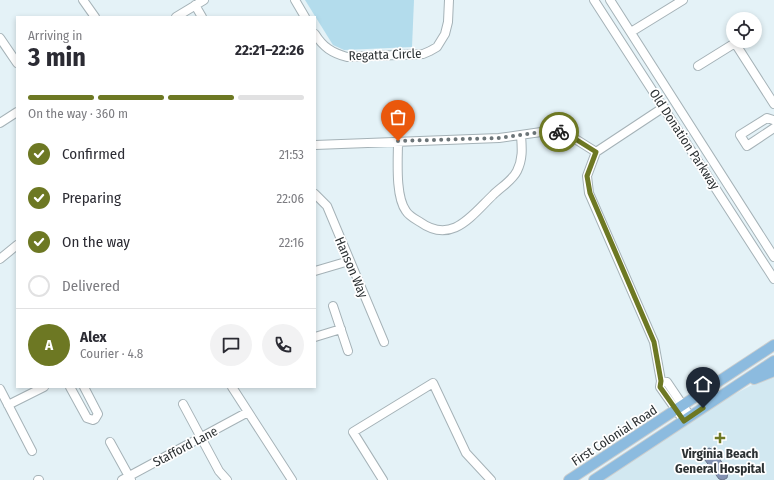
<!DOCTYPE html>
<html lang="en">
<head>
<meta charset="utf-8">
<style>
  :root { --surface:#fff; --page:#f2f2f3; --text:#2b2b33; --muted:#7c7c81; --line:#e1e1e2; --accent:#6d7823 }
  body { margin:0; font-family:"Fira Sans Condensed",sans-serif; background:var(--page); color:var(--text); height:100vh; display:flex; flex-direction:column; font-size:15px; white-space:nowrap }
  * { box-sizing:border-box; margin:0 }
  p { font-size:13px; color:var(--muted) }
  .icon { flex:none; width:22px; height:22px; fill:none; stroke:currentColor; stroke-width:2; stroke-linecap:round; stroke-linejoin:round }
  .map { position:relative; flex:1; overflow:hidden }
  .drawer { position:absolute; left:16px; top:16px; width:300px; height:372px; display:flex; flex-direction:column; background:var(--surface); border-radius:0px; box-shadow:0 2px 6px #0003 }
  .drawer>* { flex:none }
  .tools { position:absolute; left:726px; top:12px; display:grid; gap:8px }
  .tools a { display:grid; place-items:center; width:36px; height:36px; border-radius:50%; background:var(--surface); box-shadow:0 2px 6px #0003; font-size:20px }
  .pin { position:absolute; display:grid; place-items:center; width:34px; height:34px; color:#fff; margin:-41px -17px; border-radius:50% 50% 50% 0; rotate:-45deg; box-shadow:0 0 4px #0007 }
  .pin .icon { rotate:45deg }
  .courier { position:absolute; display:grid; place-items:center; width:40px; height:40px; margin:-20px; border:3px solid #6d7823; border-radius:50%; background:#fff; color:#222; box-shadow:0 1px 5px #0007 }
  .head em { font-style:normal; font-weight:700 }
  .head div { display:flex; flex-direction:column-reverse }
  .head { display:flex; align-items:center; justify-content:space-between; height:68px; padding:0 12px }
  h1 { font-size:26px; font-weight:700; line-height:30px }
  .bar { display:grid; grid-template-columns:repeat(4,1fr); gap:6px 4px; align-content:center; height:48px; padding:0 12px }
  .bar i { height:5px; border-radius:3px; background:var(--line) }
  .bar .on { background:var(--accent) }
  .bar p { grid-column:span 4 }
  .line { display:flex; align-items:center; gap:10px; padding:0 12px; border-top:1px solid var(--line) }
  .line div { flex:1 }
  .round { display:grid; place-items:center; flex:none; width:42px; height:42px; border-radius:21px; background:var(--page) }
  ol { padding:0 12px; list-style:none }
  li { display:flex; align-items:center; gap:12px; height:44px }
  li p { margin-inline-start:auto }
  li .icon { padding:4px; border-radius:50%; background:var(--accent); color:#fff; stroke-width:4 }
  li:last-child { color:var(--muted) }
  li i { width:22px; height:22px; border:2px solid var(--line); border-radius:50% }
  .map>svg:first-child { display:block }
  .built { fill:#d2e8f1 }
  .green { fill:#b3dcec }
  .water { fill:#8190b1; stroke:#68748b }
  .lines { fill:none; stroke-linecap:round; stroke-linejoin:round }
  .minor-casing { stroke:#a5b2b7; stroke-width:10 }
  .major-casing { stroke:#cccece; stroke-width:12 }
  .minor { stroke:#fff; stroke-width:8 }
  .major { stroke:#8cbbdf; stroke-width:10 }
  .done { stroke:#6c7578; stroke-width:4; stroke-dasharray:0 7.2 }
  .route { stroke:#6d7823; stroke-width:5 }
  .poi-dot { fill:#6d7823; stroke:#fff; stroke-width:1.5 }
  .labels { text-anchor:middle; stroke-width:3.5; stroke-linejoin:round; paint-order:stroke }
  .street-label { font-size:13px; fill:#2c3133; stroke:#fff }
  .poi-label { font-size:13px; font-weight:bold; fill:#2c3133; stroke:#fff }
</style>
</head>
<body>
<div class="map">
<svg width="774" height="480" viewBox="0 0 774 480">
  <rect width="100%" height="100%" fill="#e4f2f7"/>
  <path class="built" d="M774,374V480H602L729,397Z"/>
  <path class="green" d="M305,0H414L412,47L344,50L333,45Z"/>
  <path class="water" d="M709,448L714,450L728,472L727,478L723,480L719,479L702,456L703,451Z"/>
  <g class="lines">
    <g class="minor-casing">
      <path id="minor" d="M83,0L95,17
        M295,0L305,17
        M594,0L774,279
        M610,0L774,257
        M195,5L202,17
        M176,17L204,0
        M631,32L683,0
        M315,34C323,47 332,53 347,57L423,54L430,51L437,47L445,34L448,22L449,0
        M0,38L17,63
        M698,66L735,43L774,104
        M664,107L596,152L587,176L589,193L654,342L661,381L660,387L684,421
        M773,120L767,118L740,135L747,146L774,128
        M0,123L17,112
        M398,141C398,159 395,196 406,211C409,216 415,219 420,222C452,245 472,215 493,195C501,187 512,181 517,171C523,159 522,148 521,135
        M315,145L499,138L548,131L569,135L596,152
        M315,194L327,206L384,342
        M0,259L17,245
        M315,271L349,261
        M333,306L348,351
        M315,337L341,329
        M661,381L667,382L690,416
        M70,387L87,418L93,420L95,419L98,414L84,387
        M232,387L292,480
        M0,389L32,451
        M183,404L219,471L227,480
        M8,405L44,387
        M110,442L131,480
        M38,480H39
        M122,480L248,412
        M383,480L353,432L433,383L466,453L491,480"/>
    </g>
    <g class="major-casing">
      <path id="major" d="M754,379L774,371
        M569,480L774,345
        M594,480L774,361"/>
    </g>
    <use href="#minor" class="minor"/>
    <use href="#major" class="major"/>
  </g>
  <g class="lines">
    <path class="done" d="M398,141L499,138L548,131L559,132"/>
    <path class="route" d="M559,132L569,135L596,152L587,176L590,193L654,342L661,381L660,387L684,421L703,408"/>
  </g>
  <path class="poi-dot" d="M718 432h4v4h4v4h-4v4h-4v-4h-4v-4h4z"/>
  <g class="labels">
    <g class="street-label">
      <text transform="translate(385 54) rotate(-2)" y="5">Regatta Circle</text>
      <text transform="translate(685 139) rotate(57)" y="5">Old Donation Parkway</text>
      <text transform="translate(352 267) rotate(67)" y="5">Hanson Way</text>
      <text transform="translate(614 435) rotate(-33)" y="5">First Colonial Road</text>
      <text transform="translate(185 446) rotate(-28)" y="5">Stafford Lane</text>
    </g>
    <g class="poi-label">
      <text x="720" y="458">Virginia Beach<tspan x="720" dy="15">General Hospital</tspan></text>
    </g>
  </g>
</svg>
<div class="tools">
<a><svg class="icon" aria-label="locate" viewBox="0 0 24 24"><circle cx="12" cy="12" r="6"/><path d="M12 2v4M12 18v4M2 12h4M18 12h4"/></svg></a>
</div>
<div class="pin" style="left:398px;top:141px;background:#ea580c"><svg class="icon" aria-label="bag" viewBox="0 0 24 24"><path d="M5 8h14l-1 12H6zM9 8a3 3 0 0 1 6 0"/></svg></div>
<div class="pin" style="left:703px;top:408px;background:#1f2937"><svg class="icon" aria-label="home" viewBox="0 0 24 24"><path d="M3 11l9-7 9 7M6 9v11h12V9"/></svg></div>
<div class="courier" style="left:559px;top:132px"><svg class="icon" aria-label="bike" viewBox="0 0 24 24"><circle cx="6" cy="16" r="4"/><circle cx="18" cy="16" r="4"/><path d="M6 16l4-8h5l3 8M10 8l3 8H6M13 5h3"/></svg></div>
<section class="drawer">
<div class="head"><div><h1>3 min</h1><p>Arriving in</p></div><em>22:21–22:26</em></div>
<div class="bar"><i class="on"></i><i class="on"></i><i class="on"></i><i></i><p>On the way · 360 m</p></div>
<ol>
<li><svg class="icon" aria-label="check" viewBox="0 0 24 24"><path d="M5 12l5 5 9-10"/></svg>Confirmed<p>21:53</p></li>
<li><svg class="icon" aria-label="check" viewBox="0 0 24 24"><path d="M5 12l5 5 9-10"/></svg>Preparing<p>22:06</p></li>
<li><svg class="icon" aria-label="check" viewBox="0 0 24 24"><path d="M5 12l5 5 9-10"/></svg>On the way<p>22:16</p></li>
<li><i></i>Delivered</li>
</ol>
<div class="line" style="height:72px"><b class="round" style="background:var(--accent);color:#fff">A</b><div><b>Alex</b><p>Courier · 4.8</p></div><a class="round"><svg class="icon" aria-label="chat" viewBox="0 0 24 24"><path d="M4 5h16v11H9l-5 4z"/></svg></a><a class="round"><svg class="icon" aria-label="phone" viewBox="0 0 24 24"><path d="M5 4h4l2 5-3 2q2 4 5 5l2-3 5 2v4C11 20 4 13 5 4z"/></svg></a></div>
</section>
</div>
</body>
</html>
